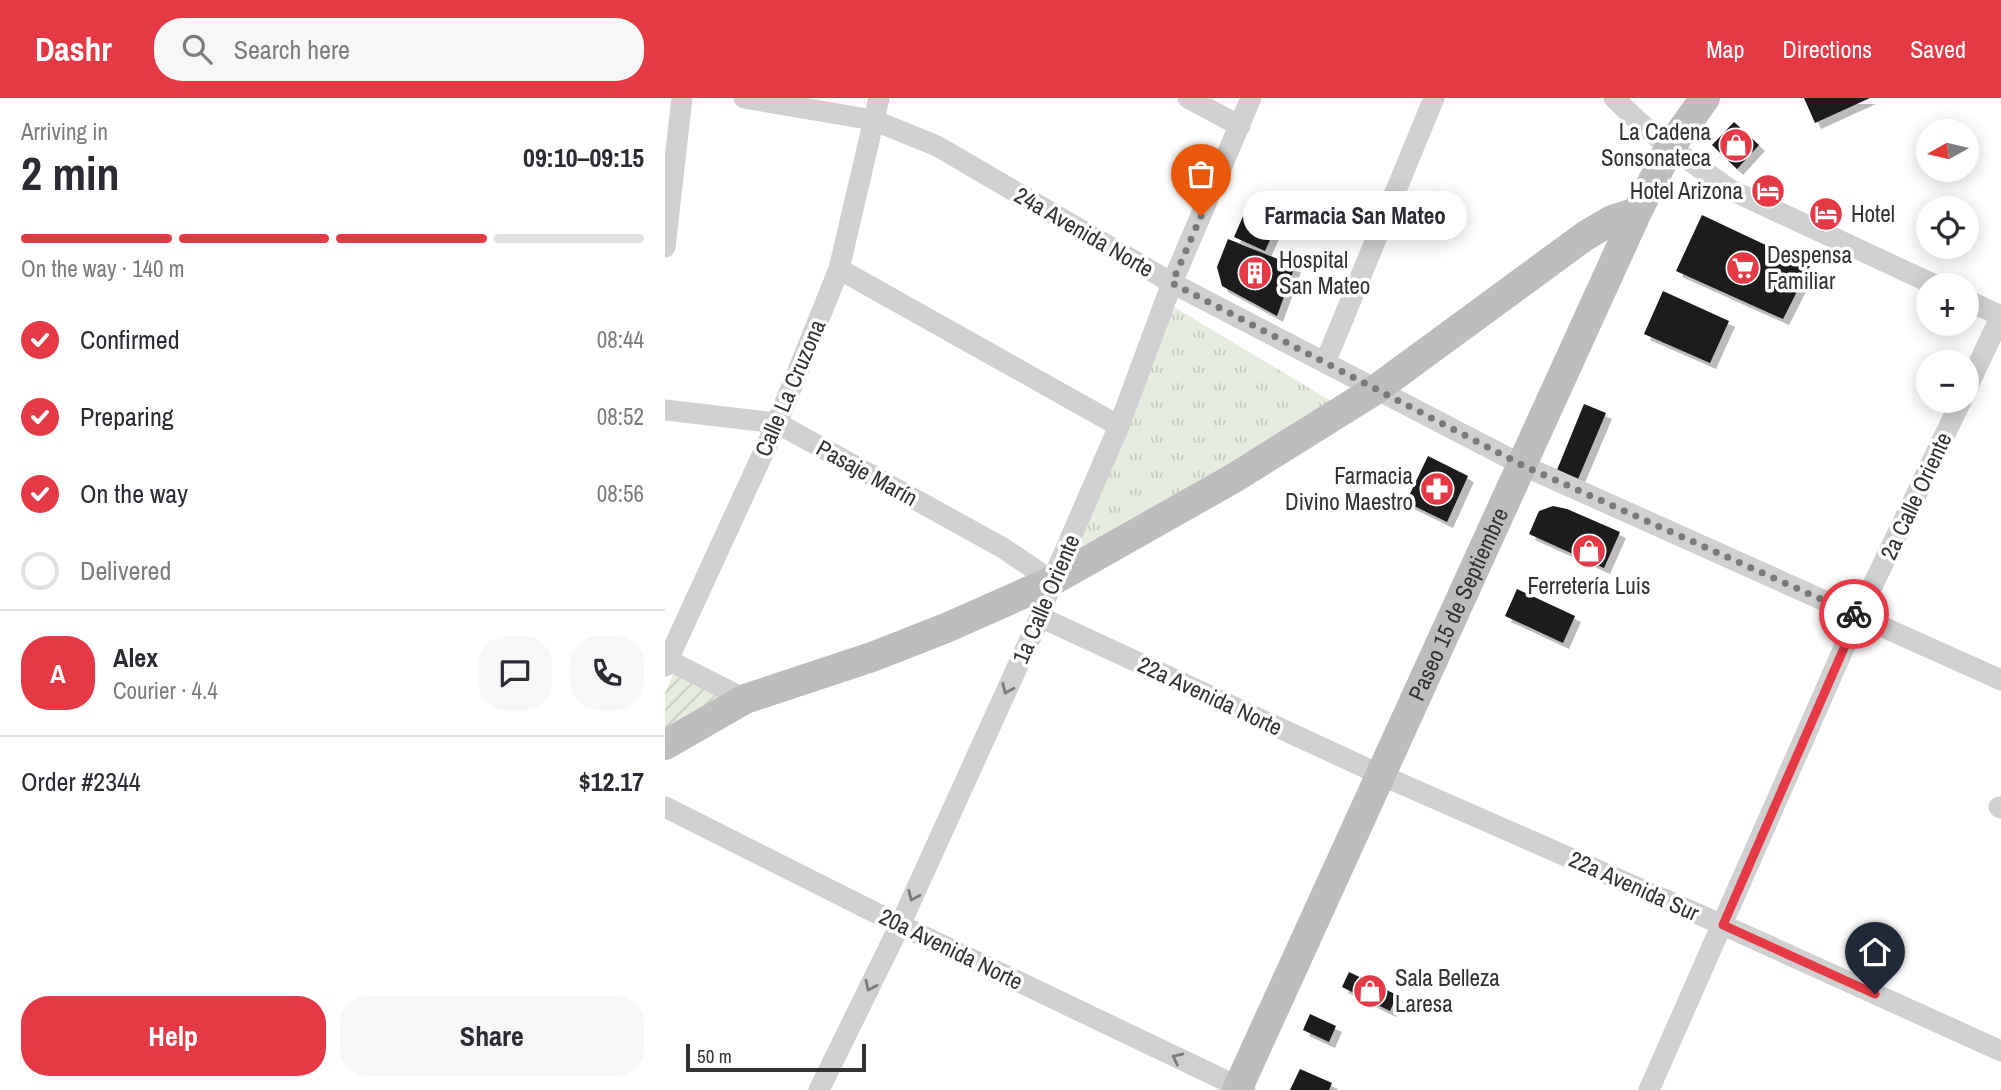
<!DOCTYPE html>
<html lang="en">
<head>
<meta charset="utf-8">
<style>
  :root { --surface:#fff; --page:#f7f7f7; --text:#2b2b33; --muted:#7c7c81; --line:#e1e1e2; --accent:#e63946 }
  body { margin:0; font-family:"Archivo Narrow",sans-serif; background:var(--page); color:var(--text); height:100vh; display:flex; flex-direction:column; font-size:26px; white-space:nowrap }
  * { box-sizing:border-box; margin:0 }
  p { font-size:23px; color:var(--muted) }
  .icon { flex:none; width:38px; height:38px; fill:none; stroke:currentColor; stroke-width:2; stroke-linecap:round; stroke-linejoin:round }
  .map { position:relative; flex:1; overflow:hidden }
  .side { display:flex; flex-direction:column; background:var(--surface); width:665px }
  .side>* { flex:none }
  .needle { width:46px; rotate:262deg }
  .fabs { position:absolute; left:1251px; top:21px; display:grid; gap:14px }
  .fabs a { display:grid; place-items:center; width:63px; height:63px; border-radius:50%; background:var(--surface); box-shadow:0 4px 18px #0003; font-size:35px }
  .scale { position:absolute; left:21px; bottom:18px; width:180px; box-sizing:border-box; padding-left:7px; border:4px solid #333; border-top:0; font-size:19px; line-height:24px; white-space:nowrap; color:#333; -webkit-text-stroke:5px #fff; paint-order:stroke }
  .pin { position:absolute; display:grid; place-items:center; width:60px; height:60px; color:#fff; margin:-72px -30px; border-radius:50% 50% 50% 0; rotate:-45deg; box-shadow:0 0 7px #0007 }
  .pin .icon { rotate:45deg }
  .courier { position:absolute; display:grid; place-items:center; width:70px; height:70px; margin:-35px; border:5px solid #e63946; border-radius:50%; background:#fff; color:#222; box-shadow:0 2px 9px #0007 }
  .bubble { position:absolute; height:49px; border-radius:24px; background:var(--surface); box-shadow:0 4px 18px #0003; font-size:23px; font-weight:700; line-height:49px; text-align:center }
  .headline em { font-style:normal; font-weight:700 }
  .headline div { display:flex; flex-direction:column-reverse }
  .headline { display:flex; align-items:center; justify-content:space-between; height:119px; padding:0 21px }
  h1 { font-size:46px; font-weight:700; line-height:52px }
  .bar { display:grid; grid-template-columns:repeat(4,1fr); gap:10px 7px; align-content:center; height:84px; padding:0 21px }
  .bar i { height:9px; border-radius:5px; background:var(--line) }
  .bar .active { background:var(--accent) }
  .bar p { grid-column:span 4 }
  .line { display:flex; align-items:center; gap:18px; padding:0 21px; border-top:2px solid var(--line) }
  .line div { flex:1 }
  .round { display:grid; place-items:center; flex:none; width:74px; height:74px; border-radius:28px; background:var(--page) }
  ol { padding:0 21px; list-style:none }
  li { display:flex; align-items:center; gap:21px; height:77px }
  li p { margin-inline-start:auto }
  li .icon { padding:7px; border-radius:50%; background:var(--accent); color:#fff; stroke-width:4 }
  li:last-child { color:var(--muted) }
  li i { width:38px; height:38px; border:4px solid var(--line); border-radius:50% }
  .cta { display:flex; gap:14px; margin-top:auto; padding:14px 21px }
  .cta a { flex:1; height:80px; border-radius:28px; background:var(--accent); color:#fff; font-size:28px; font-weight:700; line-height:80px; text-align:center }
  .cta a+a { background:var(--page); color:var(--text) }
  header { display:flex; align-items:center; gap:42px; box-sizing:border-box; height:98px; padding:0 35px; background:var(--accent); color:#fff }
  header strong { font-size:33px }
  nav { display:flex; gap:38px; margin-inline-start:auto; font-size:24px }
  .search { width:490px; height:63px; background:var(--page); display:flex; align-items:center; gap:18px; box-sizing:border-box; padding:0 24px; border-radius:28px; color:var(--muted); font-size:26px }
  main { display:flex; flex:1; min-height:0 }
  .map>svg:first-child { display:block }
  .park { fill:url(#park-tufts) }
  .garden { fill:url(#garden-furrows) }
  .building { fill:#1a1a1a; filter:url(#shadow) }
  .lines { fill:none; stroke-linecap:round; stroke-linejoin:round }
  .street { stroke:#d0d0d0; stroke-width:21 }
  .secondary { stroke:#bdbdbd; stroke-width:30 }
  .oneway { stroke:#7a7a7a }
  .done { stroke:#7a7a7a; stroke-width:7; stroke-dasharray:0 12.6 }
  .route { stroke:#e63946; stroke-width:9 }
  .labels { text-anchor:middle; stroke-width:7; stroke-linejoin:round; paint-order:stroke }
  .poi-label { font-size:23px; fill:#333; stroke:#fff; text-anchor:start }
  .street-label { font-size:23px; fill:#333; stroke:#fff }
</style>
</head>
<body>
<header>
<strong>Dashr</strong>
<div class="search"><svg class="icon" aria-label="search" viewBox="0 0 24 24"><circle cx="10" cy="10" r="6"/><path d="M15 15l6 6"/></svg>Search here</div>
<nav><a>Map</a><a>Directions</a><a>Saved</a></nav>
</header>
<main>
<section class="side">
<div class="headline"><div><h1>2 min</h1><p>Arriving in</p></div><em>09:10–09:15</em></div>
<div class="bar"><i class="active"></i><i class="active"></i><i class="active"></i><i></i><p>On the way · 140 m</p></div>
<ol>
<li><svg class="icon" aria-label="check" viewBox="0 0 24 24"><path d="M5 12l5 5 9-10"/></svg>Confirmed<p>08:44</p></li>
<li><svg class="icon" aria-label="check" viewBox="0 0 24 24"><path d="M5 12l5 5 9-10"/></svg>Preparing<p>08:52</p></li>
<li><svg class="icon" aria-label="check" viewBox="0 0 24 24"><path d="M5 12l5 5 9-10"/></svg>On the way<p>08:56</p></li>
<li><i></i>Delivered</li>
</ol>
<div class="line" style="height:126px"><b class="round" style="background:var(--accent);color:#fff">A</b><div><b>Alex</b><p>Courier · 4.4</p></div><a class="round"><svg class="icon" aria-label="chat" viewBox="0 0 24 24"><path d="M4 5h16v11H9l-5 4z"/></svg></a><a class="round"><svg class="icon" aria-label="phone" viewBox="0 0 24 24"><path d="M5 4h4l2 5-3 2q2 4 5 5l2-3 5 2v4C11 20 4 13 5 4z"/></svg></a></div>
<div class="line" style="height:91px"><div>Order #2344</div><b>$12.17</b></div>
<div class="cta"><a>Help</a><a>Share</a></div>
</section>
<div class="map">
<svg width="1336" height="992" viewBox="0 0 1336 992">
  <defs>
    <pattern id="park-tufts" width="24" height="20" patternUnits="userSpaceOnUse" patternTransform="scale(1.75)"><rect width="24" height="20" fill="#e6ecdf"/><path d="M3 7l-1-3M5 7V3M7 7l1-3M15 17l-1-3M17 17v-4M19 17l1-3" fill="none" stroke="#c6cbc0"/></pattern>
    <pattern id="garden-furrows" width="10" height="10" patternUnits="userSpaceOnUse" patternTransform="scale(1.75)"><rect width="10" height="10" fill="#e6ecdf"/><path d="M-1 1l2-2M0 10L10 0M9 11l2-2" fill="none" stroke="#c6cbc0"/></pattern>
    <filter id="shadow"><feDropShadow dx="6" dy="6" stdDeviation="0" flood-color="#0004"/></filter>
  </defs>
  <rect width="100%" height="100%" fill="#fff"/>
  <path class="park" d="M509,209L671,306L409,460Z"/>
  <path class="garden" d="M10,572L55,598L0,638V595Z"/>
  <path class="building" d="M1139,0H1205L1150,25Z
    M1069,24L1094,47L1072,71L1047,47Z
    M579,116L610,131L600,153L569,139Z
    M1037,117L1145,168L1118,221L1011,173Z
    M563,141L630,168L612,218L557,188L552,169Z
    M998,193L1064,223L1045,265L979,236Z
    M919,306L941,315L913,381L892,372Z
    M763,358L803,378L782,424L741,404Z
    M888,408L902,411L955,434L939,470L864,436L874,413Z
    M852,491L910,518L898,545L840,518Z
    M684,874L732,897L725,913L677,889Z
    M645,916L671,928L664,944L638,932Z
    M635,971L667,985L664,992H625Z"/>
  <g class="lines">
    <path class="street" d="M79,0L208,22L272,48L507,185L857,367L1336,582
      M523,0L575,28
      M949,0L974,24L1005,49L1066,92L1270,187
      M0,149L17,0
      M174,171L454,328
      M1302,202L1336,218
      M660,265L769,0
      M1302,290L1336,218
      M0,312L112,325L338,450L387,483
      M375,519L716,677L1058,827L1336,953
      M3,562L80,601
      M0,568L112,325L174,171L214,0
      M0,709L235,827L580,992
      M1334,709L1336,710
      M154,992L235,827L375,519L387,483L454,328L507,185L586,0
      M984,992L1193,518L1296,303"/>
    <g class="secondary">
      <path d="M0,647L80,601L207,559L281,530L387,483L569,380L710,292L920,138L947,122L972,114"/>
      <path id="s1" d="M572,992L972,114L1005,49L1040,0"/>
    </g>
  </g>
  <defs><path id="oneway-chevron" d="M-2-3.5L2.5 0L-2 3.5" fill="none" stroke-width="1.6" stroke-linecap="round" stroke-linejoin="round" transform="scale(1.75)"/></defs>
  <g class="oneway">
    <use href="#oneway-chevron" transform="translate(342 591) rotate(114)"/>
    <use href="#oneway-chevron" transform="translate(248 798) rotate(114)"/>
    <use href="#oneway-chevron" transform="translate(205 888) rotate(116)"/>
    <use href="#oneway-chevron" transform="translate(512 960) rotate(-154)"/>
  </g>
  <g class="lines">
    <path class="done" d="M536,118L507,185L857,367L1189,516"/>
    <path class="route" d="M1189,516L1193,518L1058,827L1210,896"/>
  </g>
  <defs>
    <g id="shop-disc" transform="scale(1.75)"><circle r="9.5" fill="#e63946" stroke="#fff"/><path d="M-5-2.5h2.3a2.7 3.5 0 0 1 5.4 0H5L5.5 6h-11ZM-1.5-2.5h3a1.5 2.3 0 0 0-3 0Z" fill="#fff"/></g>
    <g id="hotel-disc" transform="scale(1.75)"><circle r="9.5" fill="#e63946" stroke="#fff"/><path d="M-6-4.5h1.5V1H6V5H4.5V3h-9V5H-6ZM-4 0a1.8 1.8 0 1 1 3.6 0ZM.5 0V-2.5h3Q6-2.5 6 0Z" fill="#fff"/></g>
    <g id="supermarket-disc" transform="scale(1.75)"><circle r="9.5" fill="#e63946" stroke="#fff"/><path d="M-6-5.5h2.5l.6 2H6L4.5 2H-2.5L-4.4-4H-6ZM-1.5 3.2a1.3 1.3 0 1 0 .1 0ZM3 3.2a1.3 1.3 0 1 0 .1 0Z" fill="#fff"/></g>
    <g id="building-disc" transform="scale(1.75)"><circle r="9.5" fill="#e63946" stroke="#fff"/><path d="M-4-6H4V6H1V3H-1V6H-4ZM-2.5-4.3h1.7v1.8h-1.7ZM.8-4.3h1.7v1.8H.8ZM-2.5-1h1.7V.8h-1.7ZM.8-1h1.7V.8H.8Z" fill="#fff"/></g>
    <g id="pharmacy-disc" transform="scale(1.75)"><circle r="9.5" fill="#e63946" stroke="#fff"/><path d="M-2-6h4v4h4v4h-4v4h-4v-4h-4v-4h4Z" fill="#fff"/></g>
  </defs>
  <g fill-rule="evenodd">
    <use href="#shop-disc" x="1071" y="47"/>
    <use href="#hotel-disc" x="1103" y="93"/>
    <use href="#hotel-disc" x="1161" y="116"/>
    <use href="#supermarket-disc" x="1078" y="170"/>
    <use href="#building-disc" x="590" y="175"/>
    <use href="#pharmacy-disc" x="772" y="391"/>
    <use href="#shop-disc" x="924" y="453"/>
    <use href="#shop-disc" x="705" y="893"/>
  </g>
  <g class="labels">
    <g class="poi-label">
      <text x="1046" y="42" text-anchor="end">La Cadena<tspan x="1046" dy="26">Sonsonateca</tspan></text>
      <text x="1078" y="101" text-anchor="end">Hotel Arizona</text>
      <text x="1186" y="124">Hotel</text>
      <text x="1102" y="165">Despensa<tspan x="1102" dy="26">Familiar</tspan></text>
      <text x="614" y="170">Hospital<tspan x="614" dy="26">San Mateo</tspan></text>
      <text x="748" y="386" text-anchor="end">Farmacia<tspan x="748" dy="26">Divino Maestro</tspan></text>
      <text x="924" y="496" text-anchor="middle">Ferretería Luis</text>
      <text x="730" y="888">Sala Belleza<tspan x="730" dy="26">Laresa</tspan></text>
    </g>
    <g class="street-label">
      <text transform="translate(419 134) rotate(30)" y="8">24a Avenida Norte</text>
      <text transform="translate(125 290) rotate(-67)" y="8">Calle La Cruzona</text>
      <text transform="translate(202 375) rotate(29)" y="8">Pasaje Marín</text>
      <text transform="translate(1251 398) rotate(-65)" y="8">2a Calle Oriente</text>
      <text transform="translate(381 501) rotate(-67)" y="8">1a Calle Oriente</text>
      <text dy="8" stroke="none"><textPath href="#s1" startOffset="534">Paseo 15 de Septiembre</textPath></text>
      <text transform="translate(545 598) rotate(25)" y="8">22a Avenida Norte</text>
      <text transform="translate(969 788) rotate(24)" y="8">22a Avenida Sur</text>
      <text transform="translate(286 851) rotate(26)" y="8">20a Avenida Norte</text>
    </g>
  </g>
</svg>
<div class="fabs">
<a><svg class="needle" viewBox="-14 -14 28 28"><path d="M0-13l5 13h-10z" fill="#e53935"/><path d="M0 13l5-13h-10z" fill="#7c7c81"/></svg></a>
<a><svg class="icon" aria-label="locate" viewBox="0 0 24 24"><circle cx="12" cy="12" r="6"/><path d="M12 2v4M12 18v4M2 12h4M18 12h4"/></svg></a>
<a>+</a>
<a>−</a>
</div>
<div class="scale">50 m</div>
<div class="pin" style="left:536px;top:118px;background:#ea580c"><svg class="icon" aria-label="bag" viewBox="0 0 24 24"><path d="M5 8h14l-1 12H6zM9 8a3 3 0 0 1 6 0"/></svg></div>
<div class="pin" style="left:1210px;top:896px;background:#1f2937"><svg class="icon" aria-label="home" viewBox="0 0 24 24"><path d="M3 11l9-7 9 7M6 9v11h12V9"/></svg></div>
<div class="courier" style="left:1189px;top:516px"><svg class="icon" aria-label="bike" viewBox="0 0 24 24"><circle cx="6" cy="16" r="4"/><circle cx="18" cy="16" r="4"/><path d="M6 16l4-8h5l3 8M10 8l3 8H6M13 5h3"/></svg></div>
<div class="bubble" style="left:578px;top:93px;width:224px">Farmacia San Mateo</div>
</div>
</main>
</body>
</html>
